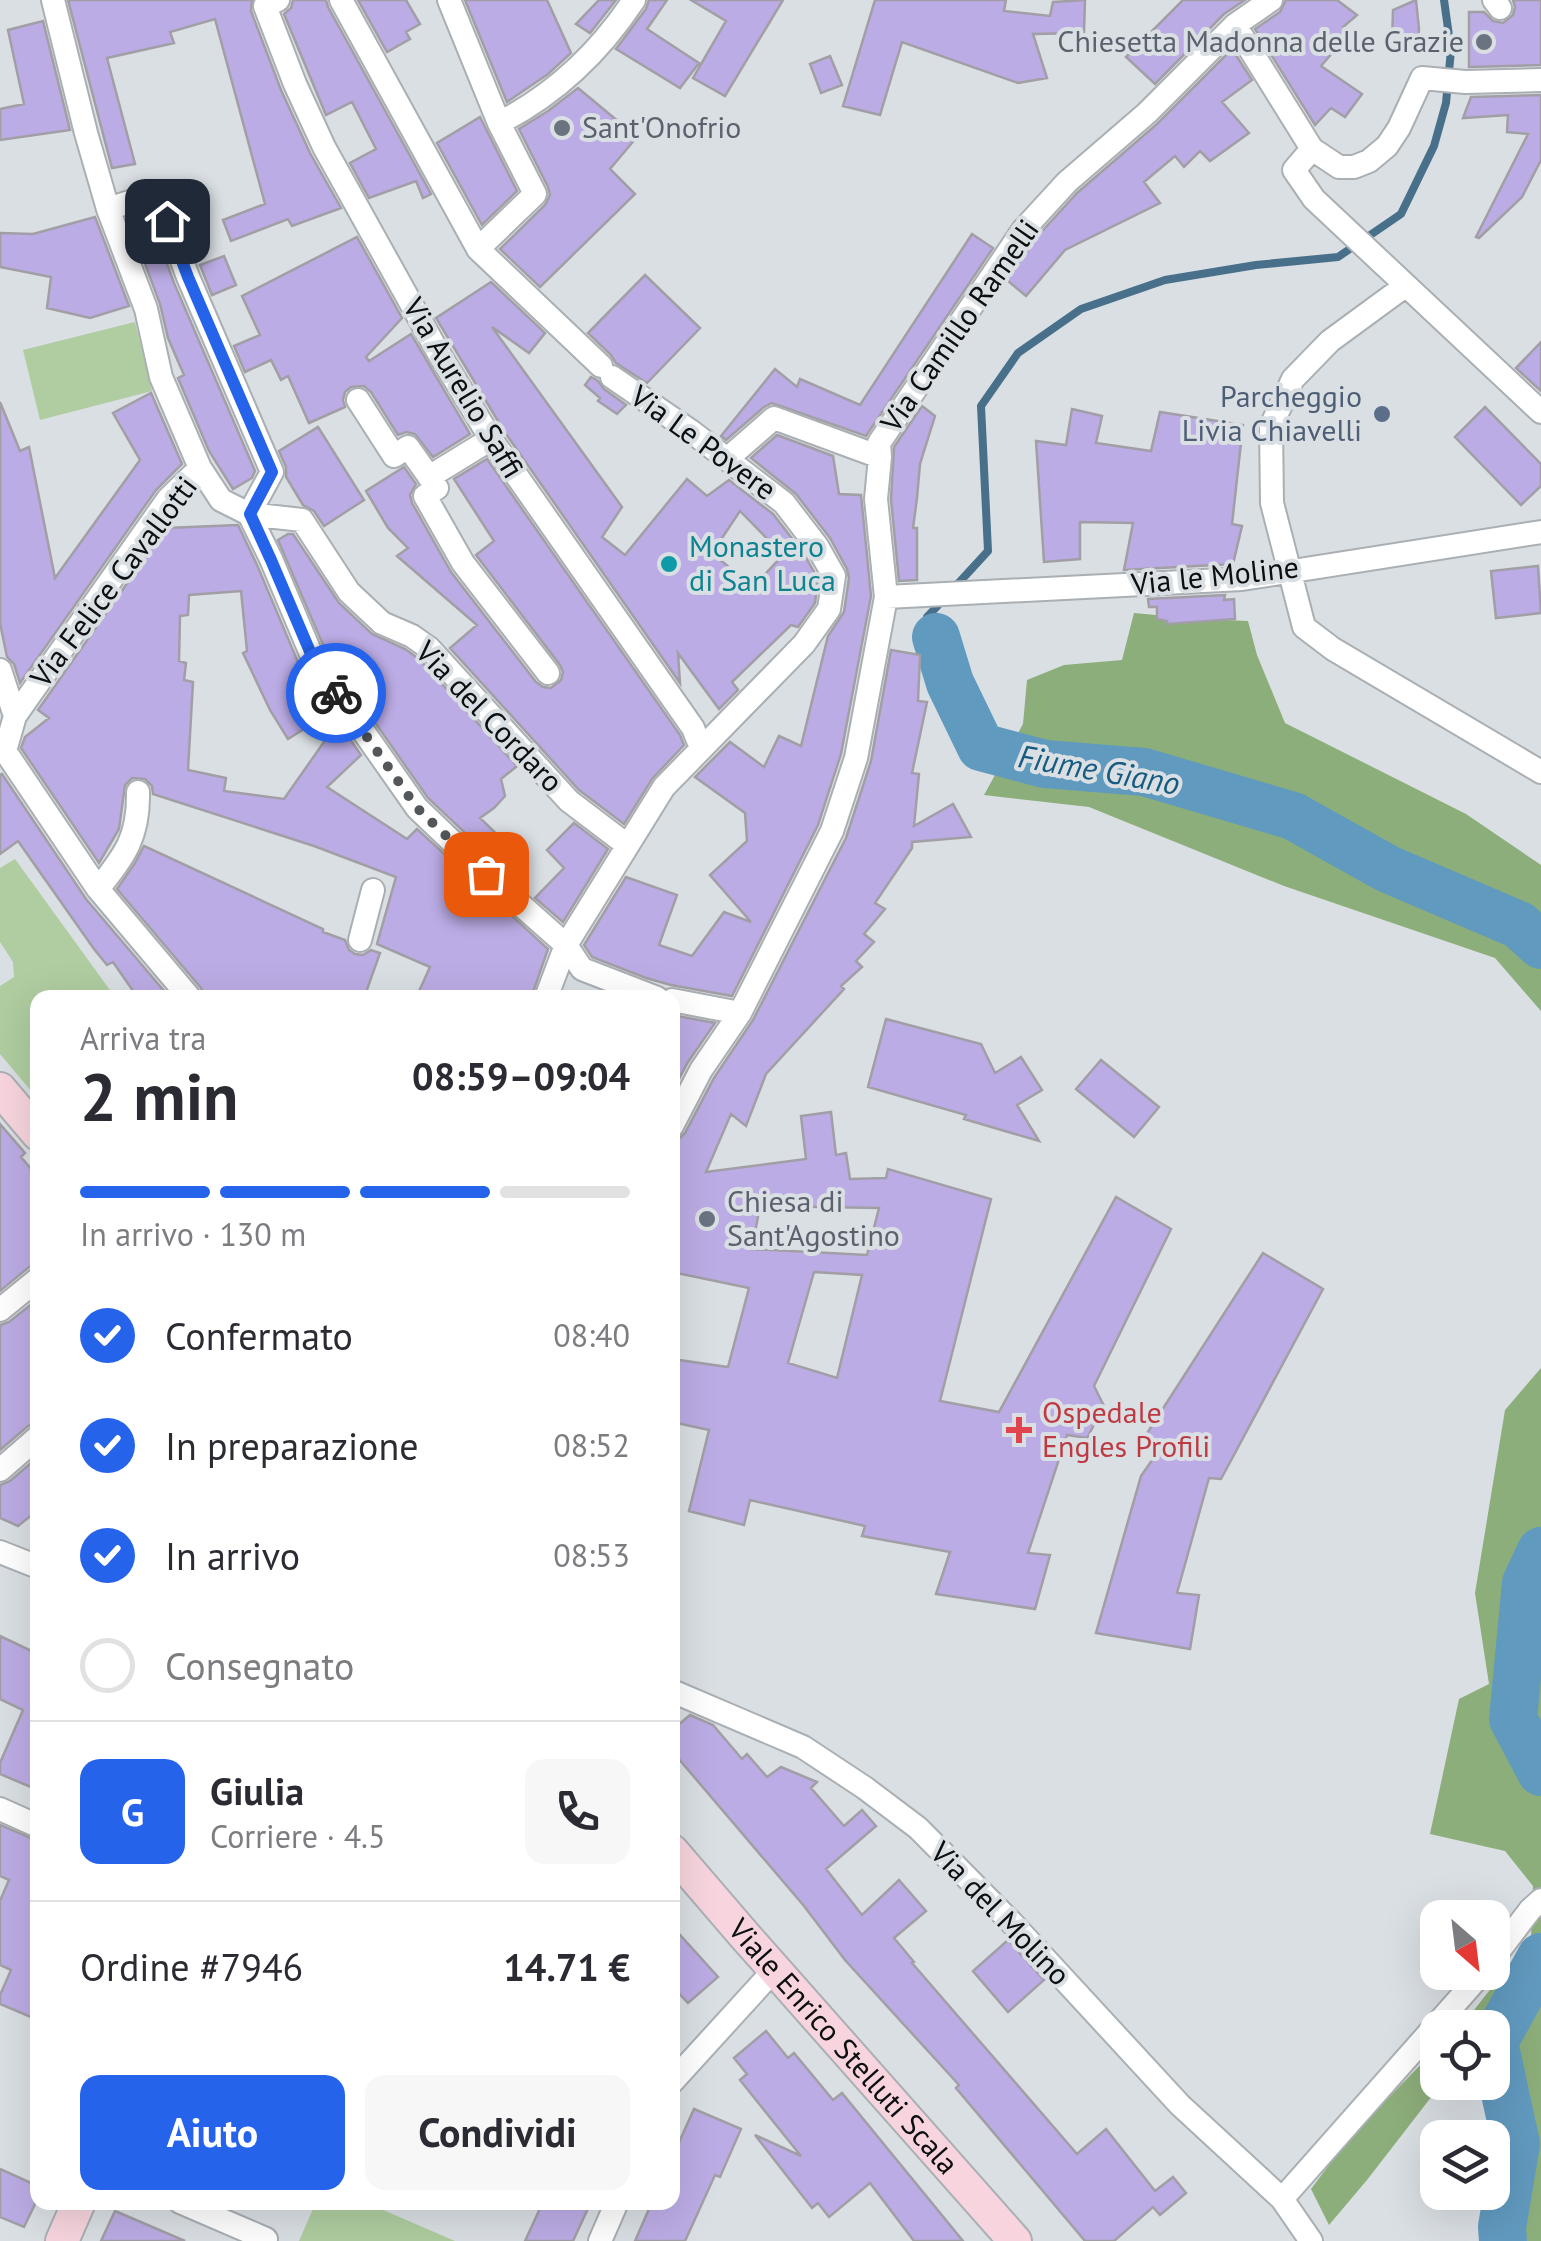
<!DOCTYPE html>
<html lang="it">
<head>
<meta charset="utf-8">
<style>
  :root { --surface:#fff; --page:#f7f7f7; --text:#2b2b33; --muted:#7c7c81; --line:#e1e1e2; --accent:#2563eb }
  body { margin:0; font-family:"PT Sans",sans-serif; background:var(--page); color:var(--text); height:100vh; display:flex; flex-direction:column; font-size:38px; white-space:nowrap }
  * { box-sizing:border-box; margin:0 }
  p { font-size:32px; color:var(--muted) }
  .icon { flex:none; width:55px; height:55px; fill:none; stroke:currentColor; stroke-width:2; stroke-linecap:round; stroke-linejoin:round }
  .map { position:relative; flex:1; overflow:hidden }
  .side { position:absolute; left:30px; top:990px; width:650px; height:1220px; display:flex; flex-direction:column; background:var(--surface); border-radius:20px; box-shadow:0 10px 40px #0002 }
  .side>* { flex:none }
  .needle { width:65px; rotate:152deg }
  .fabs { position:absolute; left:1420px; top:1900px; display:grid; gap:20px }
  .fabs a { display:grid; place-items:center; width:90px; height:90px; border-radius:20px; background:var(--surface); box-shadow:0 10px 40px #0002; font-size:50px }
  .pin { position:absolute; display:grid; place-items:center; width:85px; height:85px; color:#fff; margin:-42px; border-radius:20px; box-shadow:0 5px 15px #0006 }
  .courier { position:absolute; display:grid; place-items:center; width:100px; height:100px; margin:-50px; border:8px solid #2563eb; border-radius:50%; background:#fff; color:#222; box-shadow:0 2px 12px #0007 }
  .summary em { font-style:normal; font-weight:800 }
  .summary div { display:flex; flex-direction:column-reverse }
  .summary { display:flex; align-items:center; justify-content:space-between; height:170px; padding:0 50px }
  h1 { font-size:65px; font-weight:800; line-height:75px }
  .bar { display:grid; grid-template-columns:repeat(4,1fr); gap:15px 10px; align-content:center; height:120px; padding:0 50px }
  .bar i { height:12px; border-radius:8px; background:var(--line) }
  .bar .on { background:var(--accent) }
  .bar p { grid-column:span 4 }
  .line { display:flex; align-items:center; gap:25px; padding:0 50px; border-top:2px solid var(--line) }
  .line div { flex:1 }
  .round { display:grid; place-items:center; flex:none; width:105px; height:105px; border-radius:20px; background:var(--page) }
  ol { padding:0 50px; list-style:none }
  li { display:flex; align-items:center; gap:30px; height:110px }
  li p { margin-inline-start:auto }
  li .icon { padding:10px; border-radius:50%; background:var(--accent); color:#fff; stroke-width:4 }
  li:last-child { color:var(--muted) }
  li i { width:55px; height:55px; border:5px solid var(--line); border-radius:50% }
  .button { display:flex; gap:20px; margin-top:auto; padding:20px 50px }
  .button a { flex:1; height:115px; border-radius:20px; background:var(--accent); color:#fff; font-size:40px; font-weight:800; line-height:115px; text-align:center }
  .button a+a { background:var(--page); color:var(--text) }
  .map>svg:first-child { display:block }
  .green { fill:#afcda0 }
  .forest { fill:#8cae7a }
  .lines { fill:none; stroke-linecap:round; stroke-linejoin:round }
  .stream { stroke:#48708a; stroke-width:8 }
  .river { stroke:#619abf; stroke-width:48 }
  .building { fill:#bcace5; stroke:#a19fa5; stroke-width:2.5; fill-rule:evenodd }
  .street-casing { stroke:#aaafb3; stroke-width:26 }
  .secondary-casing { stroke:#aaafb3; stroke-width:36 }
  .street { stroke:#fff; stroke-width:22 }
  .secondary { stroke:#f8d5de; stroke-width:32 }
  .done { stroke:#54575a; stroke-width:10; stroke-dasharray:0 18 }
  .route { stroke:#2563eb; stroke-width:12 }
  .worship-dot { fill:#6b7280; stroke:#dadfe4; stroke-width:4 }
  .service-dot { fill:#5c6f8a; stroke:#dadfe4; stroke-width:4 }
  .culture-dot { fill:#0f9aa8; stroke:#dadfe4; stroke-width:4 }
  .health-dot { fill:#e0444e; stroke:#dadfe4; stroke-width:4 }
  .labels { text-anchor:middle; stroke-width:8; stroke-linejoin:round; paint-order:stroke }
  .worship-label { font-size:30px; fill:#5b616d; stroke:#dadfe4; text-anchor:start }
  .street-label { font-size:30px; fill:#0c0e0f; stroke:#dadfe4 }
  .service-label { font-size:30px; fill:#4e5e75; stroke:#dadfe4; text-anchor:end }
  .culture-label { font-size:30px; fill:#0d838f; stroke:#dadfe4; text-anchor:start }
  .health-label { font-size:30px; fill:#be3a42; stroke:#dadfe4; text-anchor:start }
  .water-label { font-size:32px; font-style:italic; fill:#175b80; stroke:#dadfe4 }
</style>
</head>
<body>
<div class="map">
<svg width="1541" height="2241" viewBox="0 0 1541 2241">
  <rect width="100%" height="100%" fill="#dadfe4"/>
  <path class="green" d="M135,322L152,391L40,420L23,350Z
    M15,859L115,997L38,998L37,1098L0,1054V986L14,977L13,962L0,942V868Z
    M316,2202L367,2203L455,2241H299Z"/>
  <path class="forest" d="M1134,613L1199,619L1248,621L1257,655L1285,723L1466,814L1541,865V1011L1495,958L1284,886L1089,807L984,795L1023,724L1027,680L1064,665L1122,660Z
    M1541,1368V2241H1516C1514,2188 1498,2135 1477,2087H1439L1367,2180L1329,2225L1311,2189L1350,2137L1437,2048L1438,2082H1492V2028L1458,2027L1471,2014L1531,1937L1533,1886L1505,1851L1430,1834L1459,1699L1489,1684L1475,1593L1505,1410Z"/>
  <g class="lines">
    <path class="stream" d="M954,588L988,551L981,406L1018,353L1081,309L1165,280L1256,265L1338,257L1401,214L1434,146L1446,103L1451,50L1444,0
      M936,637L927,617L945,598"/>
    <path class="river" d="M936,637L950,683L981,747L1045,764L1144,772L1293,816L1388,869L1519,925L1541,945
      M1541,1551L1526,1583L1513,1719L1541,1772
      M1503,2241L1502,2227L1516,2144L1494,2042L1541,1957"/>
  </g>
  <path class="building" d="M68,0H252L251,11L281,90L310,153L341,208L292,226L288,219L231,241L223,220L265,204L215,19L170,32L174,43L107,58L135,164L112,168Z
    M293,0H326L328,7L431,194L423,198L416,181L369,198L350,163L376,149L352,102L326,115L284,14L291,8Z
    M358,0H406L420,24L406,32L410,39L387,52Z
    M465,0H547L571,53L548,74L507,102Z
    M599,0H616L590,33L576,24Z
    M649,0H667L647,29L699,63L680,88L616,49L646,9Z
    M691,0H783L725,96L693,78L726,21Z
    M875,0H1006L1004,11L1050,16L1053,2L1085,0L1084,33L1033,34L1047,78L1018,83L902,42L880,115L843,106Z
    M1183,0H1245L1224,14L1155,84L1126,57Z
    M1286,0H1337L1357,15L1343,27L1347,36L1321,66L1362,94L1345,117L1331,108L1315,125L1255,29L1280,12Z
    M1416,0L1419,29L1417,50L1392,41L1393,10Z
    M1513,0H1541V65L1469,67V12H1484L1493,21L1503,23L1513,15L1515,7Z
    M43,21L70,130L0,140V109L24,104L8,30Z
    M1232,49L1252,80L1222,102L1249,133L1210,161L1200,151L1184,167L1175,156L1144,182L1160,203L1065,250L1026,296L1007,280L1035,239L1077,193L1157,124Z
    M830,56L842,85L821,93L810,64Z
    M578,88L637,137L610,169L635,194L540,287L500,249L545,205L550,195L548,187L519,129L548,111Z
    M1541,95V160L1522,197L1479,238L1476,237L1528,134L1507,132L1508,115L1463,118L1471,97Z
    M480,117L517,191L482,225L437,143Z
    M148,212L174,283L255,471L252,478L233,489L209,451L178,378L184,375L168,338L160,304L128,218Z
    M95,217L129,306L90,318L47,308L51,277L0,267V233L33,234Z
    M972,234L993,248L866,436L772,403L764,407L726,440L721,436L775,369L797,387L800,379L860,405Z
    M357,237L402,318L366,357L369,361L411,334L470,434L433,457L415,434L406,432L398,435L371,392L364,386L351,387L345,392L343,400L345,407L309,423L288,376L281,380L271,360L245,372L234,346L260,335L242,296Z
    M224,256L236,285L212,295L200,265Z
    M645,275L700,328L647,383L616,363L611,355L588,333Z
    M491,282L545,333L529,353L492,327L622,507L602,537L625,555L687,479L707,496L729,480L773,514L804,554L818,579L815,603L798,627L791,625L732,682L738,690L719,709L678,653L680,683L504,431L436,318ZM740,511L783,555L753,587L712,553Z
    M1541,342V391L1516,368Z
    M591,377L598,381L604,389L626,405L617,414L598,401L600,398L585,385Z
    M151,393L182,464L156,490L20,683L14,664L7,657L0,623V402L20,451L29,447L55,578L140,460L113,413Z
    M922,406L935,416L920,464L917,498L913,528H917V580L899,581L891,499L894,447Z
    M1485,407L1541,464V486L1521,505L1455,437Z
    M1072,409L1102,416L1096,443L1151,451L1160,412L1243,425L1232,524L1242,526L1233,564L1124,570L1133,523L1080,522V559L1044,562L1036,441L1066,445Z
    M318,427L364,500L324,526L314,511L303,505L286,477V467L279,451Z
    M777,435L833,456L839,494L861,495L871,596L841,754L818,825L732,996L671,985L646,978L592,957L584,945L626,877L677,895L659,945L692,956L724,912L751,922L710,875L747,841L745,813L695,777L730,742L764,767L779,736L801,746L828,636L844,612L849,578L847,569L830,538L796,494L751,458Z
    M487,459L680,735L684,745L652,779L624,824L579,790L450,648L477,625L397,556L408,548L388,528L366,491L404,467L416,484L410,495L412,503L451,572L536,682L543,687L551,688L561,680L563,672L560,665L476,555L494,541L454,479Z
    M238,525L257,565L300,667L331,712L288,739L270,710L243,653L247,651L241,591L189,595L188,615L180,616L179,661L186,663L184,680L193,682L188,770L226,778L224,791L284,799L338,722L361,755L327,787L407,839L417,829L548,949L531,998H416L430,967L377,944L396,877L314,846L153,794L152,786L145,779L132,778L125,785L119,829L99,863L21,748L25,737L49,718L38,710L166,528Z
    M288,534H293L339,603L372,634L405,649L419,659L517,766L501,779L505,796L494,808L480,818L511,848L515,880L428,798L327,654L278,540Z
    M1538,566L1541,613L1496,618L1491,571Z
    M1225,595L1224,600L1234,599L1235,619L1167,624V621L1157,619V607H1149L1148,599Z
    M891,650L920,655L918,701L927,702L912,773L919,774L914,826L953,804L971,837L912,842V848L875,903L885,909L864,934L874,942L856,961L862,967L841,986L844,989L766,1074L746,1126L731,1114L706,1172L806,1159L801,1116L831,1112L836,1155L846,1153L850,1179L886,1178L888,1169L991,1199L940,1401L999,1412L1116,1197L1171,1229L1094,1386L1104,1406L1087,1438L1067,1435L1028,1553L1050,1555L1035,1609L936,1594L950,1552L862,1536L865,1526L750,1500L744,1525L689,1511L709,1430L672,1422V1359L728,1367L749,1288L672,1272V1141L679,1139L685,1133L714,1078L753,1020L846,838L871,761ZM760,1206L879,1208L867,1255L752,1249ZM814,1272L862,1275L837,1378L788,1363Z
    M2,774L86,899L170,998H138L113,962L107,965L94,949L18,841L0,854V775Z
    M574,823L608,849L563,922L535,898L564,868L547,850Z
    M144,846L323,929V932L345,940L349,950L355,954L363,955L371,950L380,953L364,998H205L201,988L117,889L135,863Z
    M672,1015L715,1023L688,1062L672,1092Z
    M886,1019L981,1044L995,1073L1021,1057L1042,1090L1017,1105L1039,1141L964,1119L966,1115L868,1087Z
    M1101,1060L1159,1107L1134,1137L1076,1089Z
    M0,1124L25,1153L21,1157L38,1177V1264L29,1267L0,1291Z
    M1263,1253L1323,1289L1221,1479L1209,1478L1177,1593L1199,1595L1190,1649L1096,1633L1141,1476L1162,1446L1144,1438Z
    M38,1299V1422L28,1426L0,1450V1325L9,1322Z
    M38,1457V1510L18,1526L0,1518V1485L10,1481Z
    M0,1636L38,1654V1790L0,1774V1763L23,1710L0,1699Z
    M690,1715L713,1725L742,1759L747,1754L767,1777L781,1767L817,1782L811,1788L844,1826L862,1810L876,1826L826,1869L862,1915L899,1880L926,1911L894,1938L914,1962L912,1963L1077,2154L1106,2129L1155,2191L1173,2177L1186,2193L1160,2215L1153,2207L1114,2241H1085L956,2088L959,2085L845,1960L804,1906L672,1751V1730Z
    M0,1825L38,1841V2020L0,2004V1995L11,1970L0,1965V1901L9,1880L0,1876Z
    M672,1926L718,1977L688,2003L672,1986Z
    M1008,1940L1044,1980L1008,2012L973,1971Z
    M766,2031L788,2058L794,2053L833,2100L842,2093L963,2241H914L870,2183L829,2217L818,2203L812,2208L755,2135L801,2156L740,2080L747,2074L734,2058Z
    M694,2109L741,2129L720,2177L715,2175L685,2241H635L652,2202H672V2158Z
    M0,2169L38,2186V2198L24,2227L0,2217Z
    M543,2202H591L573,2241H525Z
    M115,2211L185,2241H101Z"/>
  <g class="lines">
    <g class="street-casing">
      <path id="street" d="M53,0L86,133L108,209L146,309L161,377L200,468L221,500L249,514L302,520L349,592L382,623L412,636L429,648L569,801L627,845
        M278,0L265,6L295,84L324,147L438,352L491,439L693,728L701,748
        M341,0L478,249L601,366
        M449,0L499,123L535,194L478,249
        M1494,0L1500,8
        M1235,25L1312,149L1339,167H1354L1369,161L1387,146L1399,128L1422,78L1465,82L1541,80
        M499,123C556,94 599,53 634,0
        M1312,149L1294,170L1314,199L1541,412
        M108,209L157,193L188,277L272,472L249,514
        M1405,286L1330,341L1293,379L1271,426L1272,503L1304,627L1333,649L1541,772
        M358,400L394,456L408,447L437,488L425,496L463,563L548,673
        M727,459L774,418L880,457
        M429,477L491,439
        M249,514L271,559L314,661L417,808L486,874L566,945L582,969L657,998
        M886,597L1242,579L1541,532
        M0,670L15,716
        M5,751L15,716L168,499L200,468
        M5,751L98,889L190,998
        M98,889C125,855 139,837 138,792
        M360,940L373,890
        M546,998L566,945L664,787L804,644L829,609L834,576L817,546L784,503L692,432L612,377
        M672,1000L740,1013
        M672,1126L701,1070L740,1013L832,831L856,758L886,597L876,499L880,457L879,443L1023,230L1067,182L1147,113L1235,25L1271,0
        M0,1310L38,1279
        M0,1470L38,1437
        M0,1552L38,1567
        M672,1691L803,1747L865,1788L918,1828L1013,1924L1180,2105L1282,2199L1311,2241
        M0,1809L38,1826
        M1492,1960L1530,1910L1541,1900
        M672,2082L775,1969
        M1282,2199L1483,1972
        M180,2202L266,2239
        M600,2241L617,2202"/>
    </g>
    <g class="secondary-casing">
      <g id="secondary">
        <path d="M0,1089L38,1134"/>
        <path id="s1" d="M672,1851L745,1936L1015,2241"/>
        <path d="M62,2241L79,2202"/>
      </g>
    </g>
    <use href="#street" class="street"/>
    <use href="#secondary" class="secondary"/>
  </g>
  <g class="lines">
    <path class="done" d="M336,693L417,808L486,874"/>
    <path class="route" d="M167,221L188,277L272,472L250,514L271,560L314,661L336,693"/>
  </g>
  <g class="worship-dot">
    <circle cx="1484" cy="42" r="10"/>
    <circle cx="562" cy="128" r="10"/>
    <circle cx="707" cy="1219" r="10"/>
  </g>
  <circle class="service-dot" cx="1382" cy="414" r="10"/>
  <circle class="culture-dot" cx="669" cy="564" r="10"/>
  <path class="health-dot" d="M1014 1415h10v10h10v10h-10v10h-10v-10h-10v-10h10z"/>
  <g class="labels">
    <g class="worship-label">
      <text x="1464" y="52" text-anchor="end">Chiesetta Madonna delle Grazie</text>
      <text x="582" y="138">Sant'Onofrio</text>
      <text x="727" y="1212">Chiesa di<tspan x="727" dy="34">Sant'Agostino</tspan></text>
    </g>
    <g class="street-label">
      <text transform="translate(960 326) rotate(-55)" y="10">Via Camillo Ramelli</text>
      <text transform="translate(463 388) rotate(59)" y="10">Via Aurelio Saffi</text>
      <text transform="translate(703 443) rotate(36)" y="10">Via Le Povere</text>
      <text transform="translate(1215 576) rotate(-6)" y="10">Via le Moline</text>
      <text transform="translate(114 582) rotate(-53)" y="10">Via Felice Cavallotti</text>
      <text transform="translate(489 717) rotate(46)" y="10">Via del Cordaro</text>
      <text transform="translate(1000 1914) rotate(46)" y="10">Via del Molino</text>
      <text dy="10" stroke="none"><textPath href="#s1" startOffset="260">Viale Enrico Stelluti Scala</textPath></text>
    </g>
    <g class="service-label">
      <text x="1362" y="407">Parcheggio<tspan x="1362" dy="34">Livia Chiavelli</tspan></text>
    </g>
    <g class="culture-label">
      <text x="689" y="557">Monastero<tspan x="689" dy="34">di San Luca</tspan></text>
    </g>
    <g class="health-label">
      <text x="1042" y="1423">Ospedale<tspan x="1042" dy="34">Engles Profili</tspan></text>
    </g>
    <g class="water-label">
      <text transform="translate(1099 770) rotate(10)" y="11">Fiume Giano</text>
    </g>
  </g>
</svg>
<div class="fabs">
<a><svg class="needle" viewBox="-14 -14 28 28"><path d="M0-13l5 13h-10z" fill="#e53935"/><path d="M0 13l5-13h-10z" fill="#7c7c81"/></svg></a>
<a><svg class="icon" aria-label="locate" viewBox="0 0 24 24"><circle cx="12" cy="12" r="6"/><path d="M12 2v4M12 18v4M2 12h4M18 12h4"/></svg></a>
<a><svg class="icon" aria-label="layers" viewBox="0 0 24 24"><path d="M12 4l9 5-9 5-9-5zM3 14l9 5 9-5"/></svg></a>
</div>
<div class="pin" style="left:486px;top:874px;background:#ea580c"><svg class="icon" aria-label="bag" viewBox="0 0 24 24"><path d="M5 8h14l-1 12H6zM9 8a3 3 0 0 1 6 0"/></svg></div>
<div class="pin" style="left:167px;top:221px;background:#1f2937"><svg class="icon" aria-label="home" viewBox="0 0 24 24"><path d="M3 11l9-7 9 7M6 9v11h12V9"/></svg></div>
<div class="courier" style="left:336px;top:693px"><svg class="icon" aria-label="bike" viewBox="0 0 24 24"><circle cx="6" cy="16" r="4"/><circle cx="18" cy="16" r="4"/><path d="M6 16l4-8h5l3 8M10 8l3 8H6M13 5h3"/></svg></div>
<section class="side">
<div class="summary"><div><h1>2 min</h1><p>Arriva tra</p></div><em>08:59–09:04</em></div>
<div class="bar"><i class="on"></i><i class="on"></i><i class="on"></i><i></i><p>In arrivo · 130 m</p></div>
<ol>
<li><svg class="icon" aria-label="check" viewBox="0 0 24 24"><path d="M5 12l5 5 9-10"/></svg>Confermato<p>08:40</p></li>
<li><svg class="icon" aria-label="check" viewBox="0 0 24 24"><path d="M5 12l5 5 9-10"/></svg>In preparazione<p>08:52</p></li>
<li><svg class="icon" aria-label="check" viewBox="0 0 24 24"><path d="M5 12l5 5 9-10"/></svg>In arrivo<p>08:53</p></li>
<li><i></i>Consegnato</li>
</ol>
<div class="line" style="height:180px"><b class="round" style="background:var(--accent);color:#fff">G</b><div><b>Giulia</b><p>Corriere · 4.5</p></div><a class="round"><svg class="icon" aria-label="phone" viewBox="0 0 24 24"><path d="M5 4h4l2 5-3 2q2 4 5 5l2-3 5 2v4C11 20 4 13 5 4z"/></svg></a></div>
<div class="line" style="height:130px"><div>Ordine #7946</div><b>14.71 €</b></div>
<div class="button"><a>Aiuto</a><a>Condividi</a></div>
</section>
</div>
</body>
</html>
